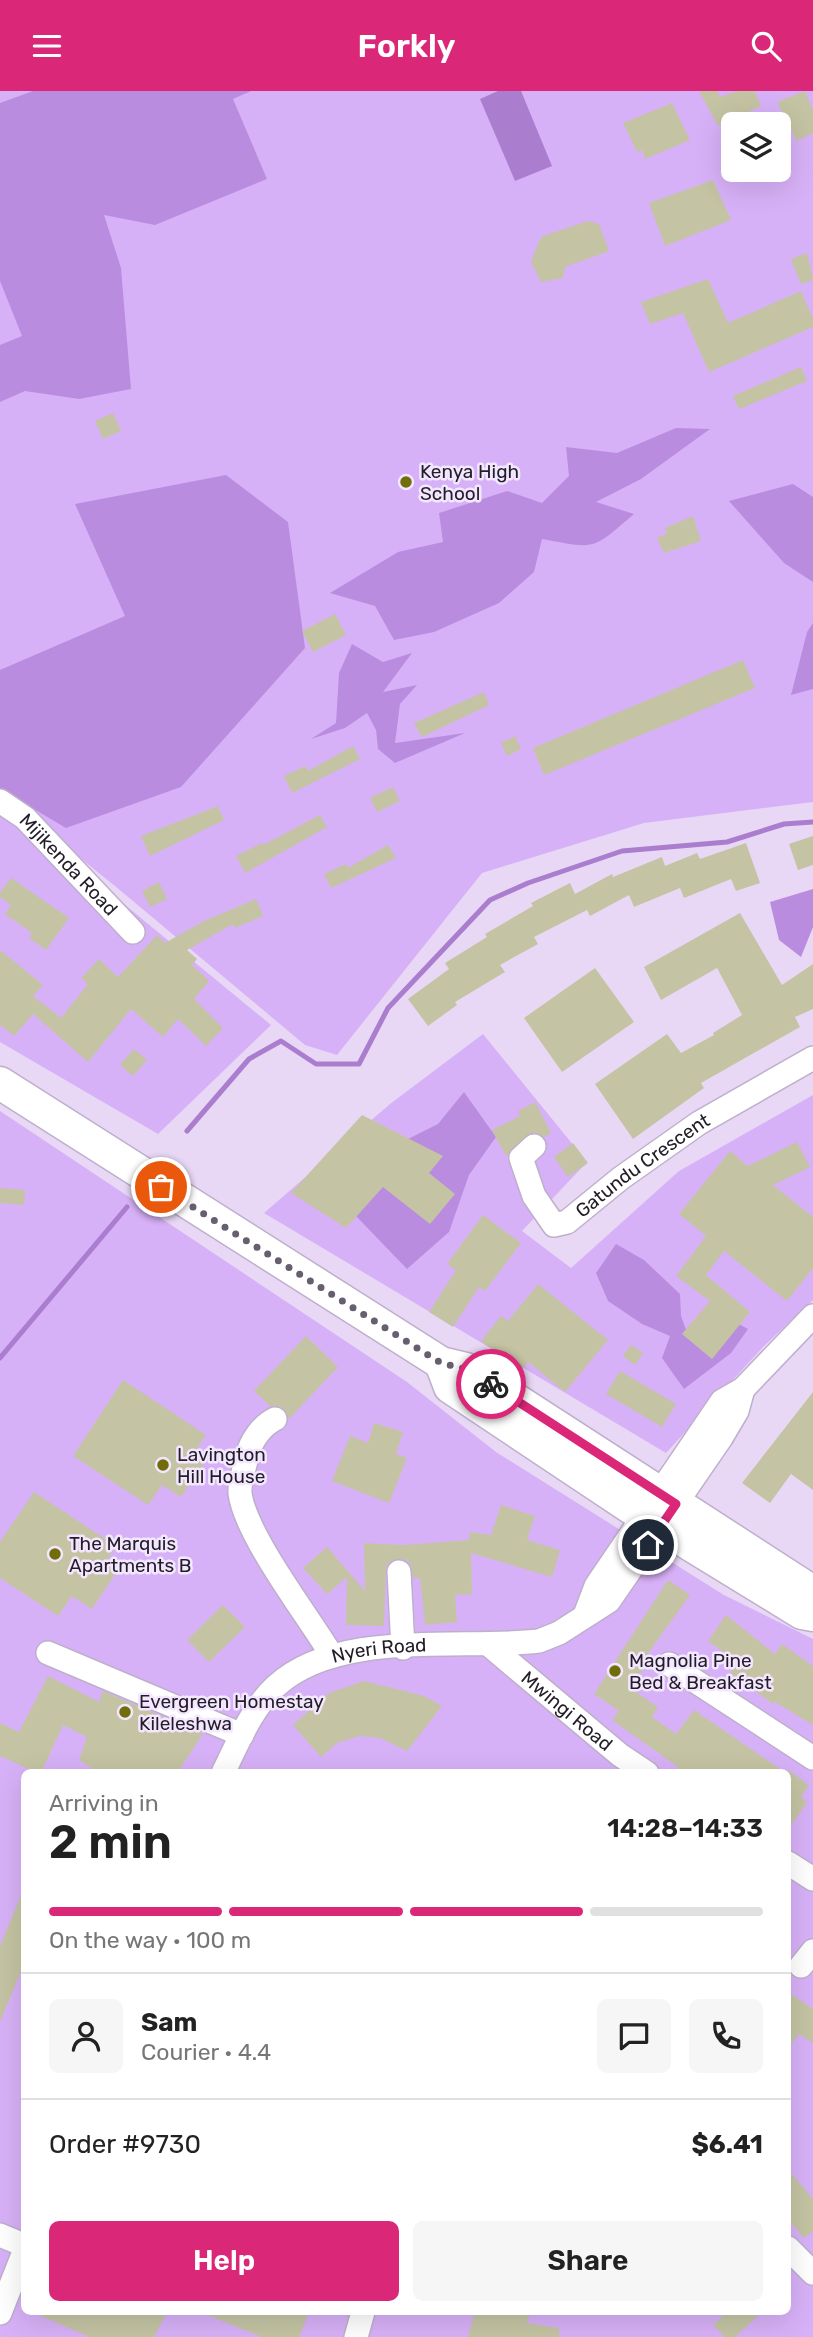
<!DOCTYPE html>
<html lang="en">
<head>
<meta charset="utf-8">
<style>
  :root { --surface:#fff; --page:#f6f6f6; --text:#222; --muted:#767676; --line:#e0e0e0; --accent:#db2777 }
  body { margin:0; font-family:Rubik,sans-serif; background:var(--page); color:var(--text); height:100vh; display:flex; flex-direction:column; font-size:26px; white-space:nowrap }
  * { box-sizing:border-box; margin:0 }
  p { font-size:23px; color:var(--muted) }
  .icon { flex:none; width:38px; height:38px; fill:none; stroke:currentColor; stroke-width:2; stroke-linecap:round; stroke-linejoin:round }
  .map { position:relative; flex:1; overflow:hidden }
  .details { position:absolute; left:21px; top:1678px; width:770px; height:546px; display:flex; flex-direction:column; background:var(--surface); border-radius:10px; box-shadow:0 7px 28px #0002 }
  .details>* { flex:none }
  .buttons { position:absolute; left:721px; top:21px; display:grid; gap:14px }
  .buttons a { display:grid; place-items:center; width:70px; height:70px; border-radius:10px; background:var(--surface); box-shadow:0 7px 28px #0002; font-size:35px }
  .pin { position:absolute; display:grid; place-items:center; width:60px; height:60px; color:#fff; margin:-30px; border:4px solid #fff; border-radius:50%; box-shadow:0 2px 7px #0007 }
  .courier { position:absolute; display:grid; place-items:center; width:70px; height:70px; margin:-35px; border:5px solid #db2777; border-radius:50%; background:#fff; color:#222; box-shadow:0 2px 9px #0007 }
  .head em { font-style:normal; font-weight:600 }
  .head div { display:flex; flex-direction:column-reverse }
  .head { display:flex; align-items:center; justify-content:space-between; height:119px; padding:0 28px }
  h1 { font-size:46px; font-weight:600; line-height:52px }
  .bar { display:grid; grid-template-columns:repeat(4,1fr); gap:10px 7px; align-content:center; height:84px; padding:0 28px }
  .bar i { height:9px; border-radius:5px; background:var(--line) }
  .bar .current { background:var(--accent) }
  .bar p { grid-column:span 4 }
  .line { display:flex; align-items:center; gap:18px; padding:0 28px; border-top:2px solid var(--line) }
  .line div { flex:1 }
  .round { display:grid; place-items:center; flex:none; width:74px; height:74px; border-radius:10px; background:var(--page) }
  .button { display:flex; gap:14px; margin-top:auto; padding:14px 28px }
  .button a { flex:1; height:80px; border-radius:10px; background:var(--accent); color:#fff; font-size:28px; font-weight:600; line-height:80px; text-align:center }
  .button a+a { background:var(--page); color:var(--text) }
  header { display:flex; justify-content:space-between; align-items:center; height:91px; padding:0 28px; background:var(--accent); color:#fff; font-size:32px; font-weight:600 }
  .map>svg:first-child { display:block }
  .green { fill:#d7b1f7; fill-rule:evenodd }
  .forest { fill:#ba8cdf }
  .water { fill:#aa7dce }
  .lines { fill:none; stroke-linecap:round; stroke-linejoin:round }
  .stream { stroke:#aa7dce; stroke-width:5 }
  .building { fill:#c4c4a4 }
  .street-casing { stroke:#beafcc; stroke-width:26 }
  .secondary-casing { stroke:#beafcc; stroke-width:35 }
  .street { stroke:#fff; stroke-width:23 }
  .secondary { stroke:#fff; stroke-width:32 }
  .done { stroke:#675e6f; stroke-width:7; stroke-dasharray:0 12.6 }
  .route { stroke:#db2777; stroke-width:9 }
  .poi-dot { fill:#726d0b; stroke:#f3e7ff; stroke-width:2.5 }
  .labels { text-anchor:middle; stroke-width:5; stroke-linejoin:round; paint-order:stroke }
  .poi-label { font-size:19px; fill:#221d27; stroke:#f3e7ff; text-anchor:start }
  .street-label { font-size:19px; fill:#221d27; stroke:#f3e7ff }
</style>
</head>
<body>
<header><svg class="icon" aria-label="menu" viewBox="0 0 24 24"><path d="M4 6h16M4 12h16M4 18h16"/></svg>Forkly<svg class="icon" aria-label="search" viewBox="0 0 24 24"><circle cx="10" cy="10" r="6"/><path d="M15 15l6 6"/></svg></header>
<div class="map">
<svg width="813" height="2246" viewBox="0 0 813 2246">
  <rect width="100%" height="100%" fill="#e8d8f6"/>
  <path class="green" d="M0,0H813V711L644,732L482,782L337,964L305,954L115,795L0,703ZM733,33H779V79H733Z
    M0,711L271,934L158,1043L0,951Z
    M483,943L587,1071L522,1140L571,1177L679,1080L813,1004V1209L763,1256L666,1362L264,1122L390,1013Z
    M0,1020L407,1291L496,1361L724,1504L813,1548V2246H0ZM24,1682H788V2221H24Z"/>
  <path class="forest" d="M33,0H251L233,8L267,88L155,134L104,124L121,177L131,298L79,308L25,300L0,311V254L22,245L0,190V12Z
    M676,337L710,338L641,388L596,411L634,423C591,460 596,458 542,448L534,481L499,512L434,541L394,549L375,515L330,502L398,461L443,451L439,422L507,400L542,412L569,385L566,356L617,362Z
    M226,384L288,431L305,557L181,696L66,737L0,698V579L125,525L75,413Z
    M793,393L813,406V491L784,472L729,410Z
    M813,532V598L791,604L807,541Z
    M352,553L383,571L412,562L383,601L417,594L400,613L395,652L465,642L395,672L378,658L376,639L367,622L345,637L311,648L336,632L339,582Z
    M813,798V836L801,866L779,849L770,811Z
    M464,1001L496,1046L469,1084L449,1141L407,1178L330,1098L388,1058L438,1033Z
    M616,1153L644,1169L680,1203L681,1225L689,1247L726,1226L748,1238L731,1262L684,1298L662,1267L670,1245L642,1233L608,1210L596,1182Z"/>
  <path class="water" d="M498,0H521L552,75L515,90L480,8Z"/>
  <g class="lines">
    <path class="stream" d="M187,1040L249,968L281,950L316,973H359L388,917L490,809L528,792L622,760L727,751L784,733L813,731
      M0,1267L127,1116"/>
  </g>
  <path class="building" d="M699,0H717L720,6L737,0H755L761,15L718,35Z
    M805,0L813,20V42L797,50L777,11Z
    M672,12L690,49L645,68L642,59L637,61L623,32Z
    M713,89L731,129L665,155L649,112Z
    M588,130L599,133L609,160L565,176L563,187L541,191L531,171L539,150L543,145Z
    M807,162L813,189L801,193L791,168Z
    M708,188L728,232L801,200L813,228V236L709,281L683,222L650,233L641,211Z
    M801,276L807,290L739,318L733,305Z
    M113,322L121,340L103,348L95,330Z
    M693,425L701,450L664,462L657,447L667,442L665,437Z
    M335,523L346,544L313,561L302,540Z
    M743,569L755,597L544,684L533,657Z
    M484,601L489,614L422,646L414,632Z
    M515,645L521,658L507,665L501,652Z
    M353,655L360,668L292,702L284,685L305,675L308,680Z
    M393,696L400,710L377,721L370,707Z
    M218,715L224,729L150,765L141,745Z
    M320,724L327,736L245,782L236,765L262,752L263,754Z
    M813,745V774L798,779L789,753Z
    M746,752L760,792L736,800L731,788L684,807L680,797L634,816L629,804L590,825L587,819L534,846L538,853L500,874L505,881L455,911L457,914L428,935L408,908L449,878L445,872L487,846L485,843L533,815L531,812L570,792L575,803L612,783L613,786L662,766L665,775L697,762L700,768Z
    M388,754L396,767L331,797L324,783L346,773L348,777Z
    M11,787L69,827L46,859L29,847L32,842L5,823L11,814L0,806V802Z
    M159,791L167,808L150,816L142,800Z
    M256,808L263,825L235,837L233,833L187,859L197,868L192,874L209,890L194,908L223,937L206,955L178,928L163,946L131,918L88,971L33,923L14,945L0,934V859L43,894L33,905L61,927L88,893L81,887L99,868L118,886L157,844L165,852L204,830Z
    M740,822L782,894L813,873V918L795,926L800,936L701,992L704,997L633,1048L595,993L667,943L681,962L714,944L713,942L742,924L717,877L661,909L644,876Z
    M595,877L634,931L562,981L524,927Z
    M134,958L147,969L133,985L120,974Z
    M535,1011L551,1042L544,1046L530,1042L506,1065L492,1039L520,1025L518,1020Z
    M362,1024L443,1065L429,1082L455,1103L430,1133L383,1096L346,1137L291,1102Z
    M797,1051L810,1076L773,1094L813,1126V1177L787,1210L724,1160L706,1184L750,1221L712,1268L682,1243L710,1210L676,1185L706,1145L679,1123L730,1060L748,1075Z
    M573,1052L588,1072L568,1086L554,1066Z
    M0,1097L25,1099L24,1114L0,1112Z
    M483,1124L521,1152L485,1200L479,1196L453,1236L429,1221L456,1179L447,1173Z
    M538,1193L608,1249L565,1301L528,1271L521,1280L481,1250L501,1225L508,1230Z
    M306,1245L338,1276L289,1328L282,1316L270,1315L254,1300Z
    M631,1254L643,1262L635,1274L623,1265Z
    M620,1280L676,1313L662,1336L606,1303Z
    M123,1289L206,1344L196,1359L208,1367L181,1406L162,1394L148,1414L73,1365Z
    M813,1301V1399L791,1383L770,1412L742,1392Z
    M374,1332L403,1341L396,1363L407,1367L389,1412L332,1390L350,1345L368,1352Z
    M34,1401L116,1455L106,1471L118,1479L92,1518L72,1505L58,1525L0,1487V1451Z
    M501,1414L535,1425L527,1449L560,1459L552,1486L471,1462L472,1503L455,1504L457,1531L425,1534L420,1487H413L411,1474L405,1468L392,1469L386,1475L384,1535L346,1534L347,1486L327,1503L303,1477L327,1456L365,1500L364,1452L403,1454L469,1449L470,1441L491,1444Z
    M668,1489L690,1504L639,1575L644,1578L630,1597L658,1616L652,1626L676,1643L694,1619L786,1682H675L678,1676L612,1629L619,1620L594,1603Z
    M223,1514L245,1536L209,1571L187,1549Z
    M726,1524L775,1563L782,1553L813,1575V1634L775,1611L773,1613L730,1582L738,1571L708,1550Z
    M48,1585L99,1611L103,1600L203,1643L177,1682H99L79,1669L87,1646L63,1634L41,1682H37L0,1665V1632L19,1641Z
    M364,1590L424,1605L442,1615L407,1660L380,1647L360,1645L337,1652L321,1666L293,1634L329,1602Z
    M788,1679L809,1694L801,1706L807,1711L788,1739Z
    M24,1797V1873L0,1931V1855Z
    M788,1901L813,1918V1952L799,1943L788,1958Z
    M788,2078L813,2108V2140L804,2147L788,2128Z
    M32,2221H167L154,2246H90Z
    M200,2221H309L299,2246H262Z
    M475,2221H530L527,2232L559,2237V2246H468Z
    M727,2221H762L735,2246H725L713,2234Z"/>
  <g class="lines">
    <g class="street-casing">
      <g id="street">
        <path id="s1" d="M0,710L25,727L133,841"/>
        <path id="s2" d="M534,1055L521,1067L534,1105L554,1134L567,1131L621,1087L699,1032L813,967"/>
        <path d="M275,1328C261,1335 251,1350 247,1365C245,1376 239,1391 240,1402C245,1444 309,1526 332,1565"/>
        <path d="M399,1481L403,1557"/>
        <path d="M585,1524L596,1495L722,1310L743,1298L813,1225"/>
        <path id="s3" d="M489,1554L620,1664L647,1682"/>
        <path d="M48,1562L242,1644"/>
        <path d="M669,1573L813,1667"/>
        <path id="s4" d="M223,1682C238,1652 251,1618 276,1595C339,1538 460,1559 539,1550L559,1542L609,1510L721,1347L737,1320L743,1298"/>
        <path d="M788,1772L813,1788"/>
        <path d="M801,1875L813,1860"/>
        <path d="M0,2144L24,2154"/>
        <path d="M788,2157L813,2182"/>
        <path d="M0,2222L24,2161"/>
        <path d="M356,2246L363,2221"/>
      </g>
    </g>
    <g class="secondary-casing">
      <path id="secondary" d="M0,992L441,1272L450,1296L642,1424L802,1522L813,1524
        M441,1272L466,1278L493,1294L813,1501"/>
    </g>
    <use href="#street" class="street"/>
    <use href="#secondary" class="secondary"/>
  </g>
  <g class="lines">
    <path class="done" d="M161,1096L441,1272L466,1278L491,1293"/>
    <path class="route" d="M491,1293L676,1413L648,1454"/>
  </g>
  <g class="poi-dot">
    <circle cx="406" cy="391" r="7"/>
    <circle cx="163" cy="1374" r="7"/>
    <circle cx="55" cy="1463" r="7"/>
    <circle cx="615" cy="1580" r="7"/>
    <circle cx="125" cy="1621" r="7"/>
  </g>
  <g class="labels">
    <g class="poi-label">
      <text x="420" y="387">Kenya High<tspan x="420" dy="22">School</tspan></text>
      <text x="177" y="1370">Lavington<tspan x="177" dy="22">Hill House</tspan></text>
      <text x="69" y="1459">The Marquis<tspan x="69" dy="22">Apartments B</tspan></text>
      <text x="629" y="1576">Magnolia Pine<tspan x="629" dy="22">Bed &amp; Breakfast</tspan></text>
      <text x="139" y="1617">Evergreen Homestay<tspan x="139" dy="22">Kileleshwa</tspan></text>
    </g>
    <g class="street-label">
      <text dy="7" stroke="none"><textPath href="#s1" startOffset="94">Mijikenda Road</textPath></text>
      <text dy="7" stroke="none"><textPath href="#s2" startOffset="201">Gatundu Crescent</textPath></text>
      <text dy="7" stroke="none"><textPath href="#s4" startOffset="214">Nyeri Road</textPath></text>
      <text dy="7" stroke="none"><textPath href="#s3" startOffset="102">Mwingi Road</textPath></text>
    </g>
  </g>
</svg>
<div class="buttons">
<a><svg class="icon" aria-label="layers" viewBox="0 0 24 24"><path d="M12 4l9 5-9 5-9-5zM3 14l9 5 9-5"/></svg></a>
</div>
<div class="pin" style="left:161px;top:1096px;background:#ea580c"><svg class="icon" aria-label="bag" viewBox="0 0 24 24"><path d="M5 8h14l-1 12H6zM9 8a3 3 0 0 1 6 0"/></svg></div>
<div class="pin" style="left:648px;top:1454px;background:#1f2937"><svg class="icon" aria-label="home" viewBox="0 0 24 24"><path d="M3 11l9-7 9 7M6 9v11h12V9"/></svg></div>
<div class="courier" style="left:491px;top:1293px"><svg class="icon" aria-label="bike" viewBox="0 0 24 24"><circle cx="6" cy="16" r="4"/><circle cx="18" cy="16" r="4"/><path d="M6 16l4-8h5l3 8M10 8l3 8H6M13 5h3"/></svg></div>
<section class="details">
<div class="head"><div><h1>2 min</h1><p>Arriving in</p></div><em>14:28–14:33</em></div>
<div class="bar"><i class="current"></i><i class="current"></i><i class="current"></i><i></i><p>On the way · 100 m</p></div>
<div class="line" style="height:126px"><a class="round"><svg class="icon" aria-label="person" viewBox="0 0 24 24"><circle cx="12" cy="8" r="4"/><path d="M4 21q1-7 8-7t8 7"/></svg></a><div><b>Sam</b><p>Courier · 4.4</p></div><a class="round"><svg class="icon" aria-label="chat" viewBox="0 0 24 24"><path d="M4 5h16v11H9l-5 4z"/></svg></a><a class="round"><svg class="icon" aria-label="phone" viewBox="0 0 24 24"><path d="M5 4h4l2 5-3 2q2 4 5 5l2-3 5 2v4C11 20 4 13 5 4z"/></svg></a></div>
<div class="line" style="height:91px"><div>Order #9730</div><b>$6.41</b></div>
<div class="button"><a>Help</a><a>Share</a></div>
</section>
</div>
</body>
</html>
